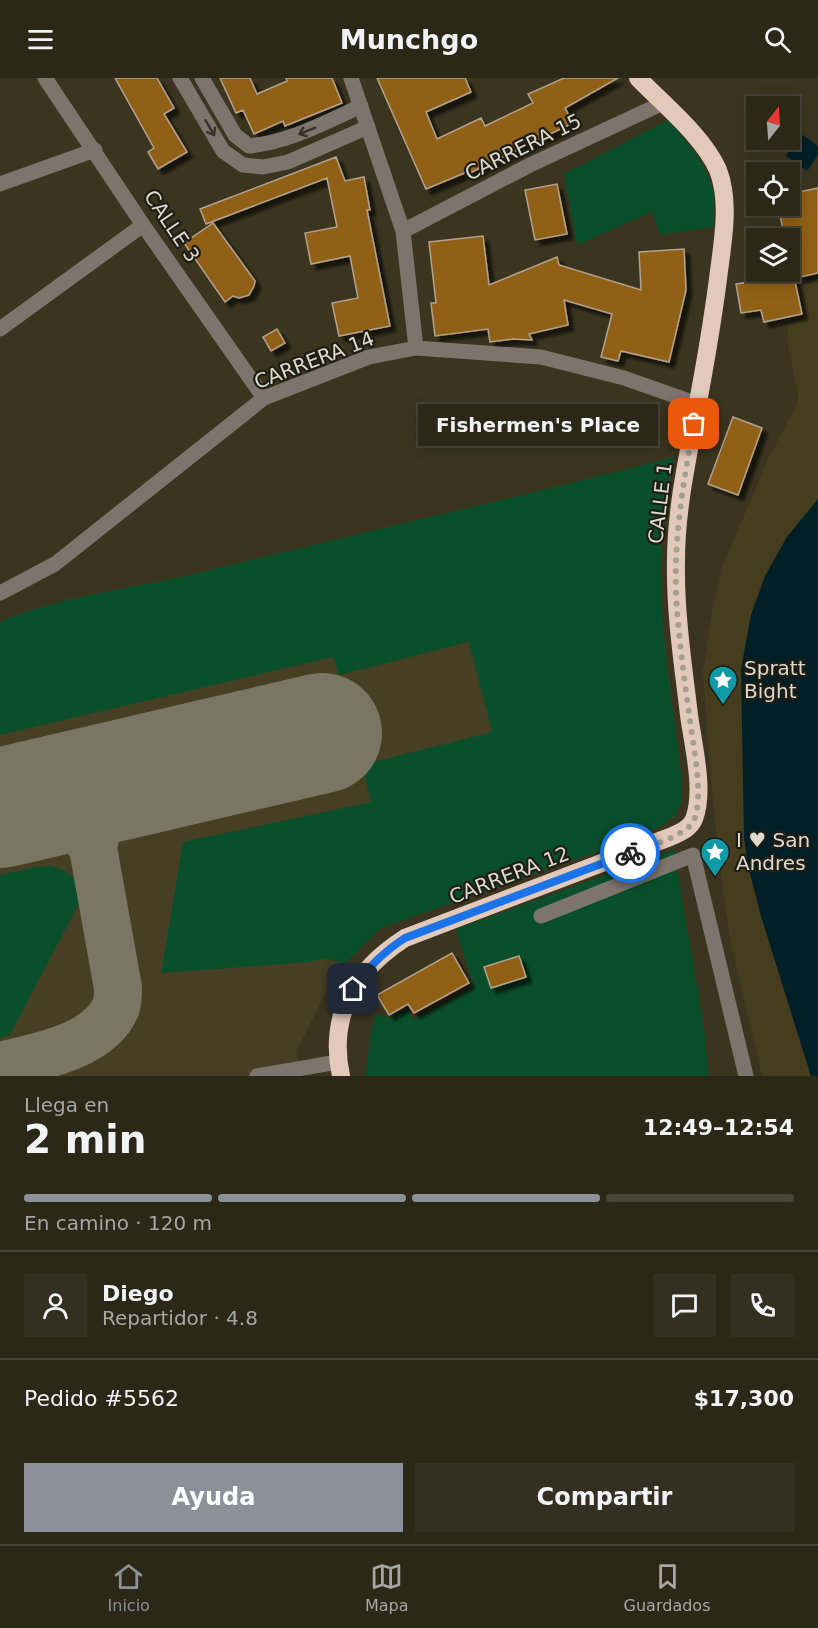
<!DOCTYPE html>
<html lang="es">
<head>
<meta charset="utf-8">
<style>
  :root { --surface:#2c2818; --page:#343021; --text:#f1f3f6; --muted:#a6a6a2; --line:#484437; --accent:#8c9099 }
  body { margin:0; font-family:"DejaVu Sans",sans-serif; background:var(--page); color:var(--text); height:100vh; display:flex; flex-direction:column; font-size:22px; white-space:nowrap }
  * { box-sizing:border-box; margin:0 }
  p { font-size:20px; color:var(--muted) }
  .icon { flex:none; width:33px; height:33px; fill:none; stroke:currentColor; stroke-width:2; stroke-linecap:round; stroke-linejoin:round }
  .map { position:relative; height:998px; overflow:hidden }
  .details { display:flex; flex-direction:column; background:var(--surface); flex:1 }
  .details>* { flex:none }
  .needle { width:39px; rotate:17deg }
  .fabs { position:absolute; left:746px; top:18px; display:grid; gap:12px }
  .fabs a { display:grid; place-items:center; width:54px; height:54px; border-radius:0px; background:var(--surface); box-shadow:0 3px 15px #0003,0 0 0 2px var(--line); font-size:30px }
  .pin { position:absolute; display:grid; place-items:center; width:51px; height:51px; color:#fff; margin:-26px; border-radius:12px; box-shadow:0 3px 9px #0006 }
  .courier { position:absolute; display:grid; place-items:center; width:60px; height:60px; margin:-30px; border:4px solid #1a73e8; border-radius:50%; background:#fff; color:#222; box-shadow:0 2px 8px #0007 }
  .bubble { position:absolute; height:42px; border-radius:0px; background:var(--surface); box-shadow:0 3px 15px #0003,0 0 0 2px var(--line); font-size:20px; font-weight:700; line-height:42px; text-align:center }
  .summary em { font-style:normal; font-weight:700 }
  .summary div { display:flex; flex-direction:column-reverse }
  .summary { display:flex; align-items:center; justify-content:space-between; height:102px; padding:0 24px }
  h1 { font-size:39px; font-weight:700; line-height:45px }
  .bar { display:grid; grid-template-columns:repeat(4,1fr); gap:9px 6px; align-content:center; height:72px; padding:0 24px }
  .bar i { height:8px; border-radius:4px; background:var(--line) }
  .bar .on { background:var(--accent) }
  .bar p { grid-column:span 4 }
  .line { display:flex; align-items:center; gap:15px; padding:0 24px; border-top:2px solid var(--line) }
  .line div { flex:1 }
  .round { display:grid; place-items:center; flex:none; width:63px; height:63px; border-radius:0px; background:var(--page) }
  .cta { display:flex; gap:12px; margin-top:auto; padding:12px 24px }
  .cta a { flex:1; height:69px; border-radius:0px; background:var(--accent); color:#fff; font-size:24px; font-weight:700; line-height:69px; text-align:center }
  .cta a+a { background:var(--page); color:var(--text) }
  header { display:flex; justify-content:space-between; align-items:center; height:78px; padding:0 24px; background:var(--surface); font-size:27px; font-weight:700 }
  .dock { display:flex; justify-content:space-around; align-items:center; height:84px; border-top:2px solid var(--line); background:var(--surface); font-size:16px; color:var(--muted) }
  .dock a { display:grid; justify-items:center; gap:3px }
  .dock .on { color:var(--accent) }
  .map>svg:first-child { display:block }
  .built { fill:#473f23 }
  .green { fill:#0a4f2b }
  .sand { fill:#453d1d }
  .water { fill:#001f26 }
  .lines { fill:none; stroke-linecap:round; stroke-linejoin:round }
  .taxiway { stroke:#7b7664; stroke-width:48 }
  .runway { stroke:#7b7664; stroke-width:120 }
  .building { fill:#906019; stroke:#b3a28e; stroke-width:1.5; filter:url(#shadow) }
  .minor { stroke:#7e746e; stroke-width:15 }
  .highway { stroke:#e2c9ba; stroke-width:18 }
  .oneway { stroke:#37332a }
  .done { stroke:#a4a091; stroke-width:6; stroke-dasharray:0 10.8 }
  .route { stroke:#1a73e8; stroke-width:8 }
  .labels { text-anchor:middle; stroke-width:4.5; stroke-linejoin:round; paint-order:stroke }
  .street-label { font-size:20px; fill:#dddace; stroke:#1f1d14 }
  .poi-label { font-size:20px; fill:#dddace; stroke:#1f1d14; text-anchor:start }
</style>
</head>
<body>
<header><svg class="icon" aria-label="menu" viewBox="0 0 24 24"><path d="M4 6h16M4 12h16M4 18h16"/></svg>Munchgo<svg class="icon" aria-label="search" viewBox="0 0 24 24"><circle cx="10" cy="10" r="6"/><path d="M15 15l6 6"/></svg></header>
<div class="map">
<svg width="818" height="998" viewBox="0 0 818 998">
  <defs>
    <filter id="shadow"><feDropShadow dx="5.5" dy="5.5" stdDeviation="1.5" flood-color="#0009"/></filter>
  </defs>
  <rect width="100%" height="100%" fill="#3b3520"/>
  <path class="built" d="M674,379L667,406L660,476V509L664,557L681,699V714L679,731L668,744L634,761L381,850L337,892L296,974L303,998H0V544L20,535L73,520L180,499L591,401Z"/>
  <path class="green" d="M668,42C687,65 711,89 714,120C715,130 713,140 713,149L660,157L652,134L577,167L564,96Z
    M674,379C660,437 658,497 664,557C667,593 673,630 677,666C679,684 686,714 679,730C672,746 649,754 634,761L381,850L343,887C331,879 324,880 310,884L161,895L183,764L371,724L362,687L492,654L469,564L339,597L333,579L0,657V544C62,517 132,511 198,495C356,456 516,420 674,379Z
    M674,772L704,950L709,998H365L371,953L376,936L390,940L407,931L413,942L474,909L456,851Z
    M49,788C71,791 81,805 78,827L10,957L0,960V797L37,789Z"/>
  <path class="sand" d="M818,203V421L787,459L765,498L744,727V759L761,838L811,998H762L730,861L722,805L710,693L703,592L713,529L722,489L769,379L797,326L798,316L789,273L787,247L807,240L803,207Z"/>
  <path class="water" d="M801,56L818,68V77L807,93L786,78Z
    M818,421V998H811L761,838L748,788L744,759L741,591L751,537L765,498L787,459Z"/>
  <g class="lines">
    <path class="taxiway" d="M30,723C57,732 78,745 93,770
      M0,988C37,979 99,969 116,929C118,923 118,916 118,910L93,770C99,735 110,717 139,697"/>
    <path class="runway" d="M0,730L322,655"/>
  </g>
  <path class="building" d="M115,0H157L174,30L164,36L187,74L158,91L148,74L154,70Z
    M220,0H250L257,16L287,3L286,0H332L342,25L285,48L283,43L254,56L243,32L236,35Z
    M377,0H465L471,14L426,34L437,61L481,40L485,48L533,25L528,16L564,0H618L565,30L573,45L468,96L467,94L426,111Z
    M336,79L345,103L364,99L370,132H367L390,248L339,258L332,225L358,220L350,178L311,186L305,155L337,149L327,100L206,146L200,131Z
    M557,106L567,156L535,162L525,112Z
    M818,110V195L795,200L789,177V150L783,151L778,128H789V116Z
    M213,145L255,203L254,208L249,217L239,220L233,218L225,224L184,165Z
    M483,158L489,207L557,179L559,187L641,212L639,174L684,171L686,212L669,284L621,273L618,283L601,279L612,236L564,222L568,247L529,256L532,262L513,261L490,264L488,251L435,258L431,225H436L429,164Z
    M748,194H793L802,236L764,244L761,232L741,235L736,206L750,204Z
    M277,251L285,265L271,273L263,259Z
    M733,339L762,350L738,417L708,406Z
    M452,875L469,905L414,935L408,926L389,937L377,917Z
    M519,878L526,899L491,910L484,889Z"/>
  <g class="lines">
    <path class="minor" d="M45,0L143,147L264,320
      M180,0L223,73L243,87L263,89L288,84L368,49
      M202,0L235,57L249,68C289,64 324,45 361,28
      M351,0L403,153L416,270
      M0,106L95,72
      M403,153L530,87L663,25
      M0,251L143,147
      M0,515L55,486L264,320L369,279L416,270L541,279L624,300L698,326
      M541,838L693,777L746,998
      M257,998L338,984"/>
    <path class="highway" d="M341,998C328,937 355,892 405,860L670,759C679,755 690,751 694,741C705,713 693,667 689,637C683,586 675,535 676,483C676,435 686,387 695,340C704,293 712,247 718,201C722,167 731,125 718,92C703,58 663,26 638,0"/>
  </g>
  <defs><path id="oneway-shaft" d="M-6 0H5M1.5-3L5.5 0L1.5 3" fill="none" stroke-width="1.6" stroke-linecap="round" stroke-linejoin="round" transform="scale(1.5)"/></defs>
  <g class="oneway">
    <use href="#oneway-shaft" transform="translate(210 50) rotate(60)"/>
    <use href="#oneway-shaft" transform="translate(307 53) rotate(158)"/>
  </g>
  <g class="lines">
    <path class="done" d="M630,775C646,769 687,758 694,742C704,718 693,667 690,642C684,599 678,557 676,514C674,457 684,401 694,346"/>
    <path class="route" d="M353,911C368,889 383,874 405,860L630,775"/>
  </g>
  <defs>
    <g id="sight-pin" transform="scale(1.5)"><path d="M0 17L-7.5 6A9.5 9.5 0 1 1 7.5 6Z" fill="#0f9aa8" stroke="#1f1d14"/><path d="M0-6L1.8-2.2L6-1.7L2.9 1.2L3.7 5.4L0 3.3L-3.7 5.4L-2.9 1.2L-6-1.7L-1.8-2.2Z" fill="#fff"/></g>
  </defs>
  <g fill-rule="evenodd">
    <use href="#sight-pin" x="723" y="602"/>
    <use href="#sight-pin" x="715" y="774"/>
  </g>
  <g class="labels">
    <g class="street-label">
      <text transform="translate(523 69) rotate(-26)" y="7">CARRERA 15</text>
      <text transform="translate(172 148) rotate(56)" y="7">CALLE 3</text>
      <text transform="translate(314 282) rotate(-21)" y="7">CARRERA 14</text>
      <text transform="translate(660 425) rotate(-83)" y="7">CALLE 1</text>
      <text transform="translate(509 797) rotate(-21)" y="7">CARRERA 12</text>
    </g>
    <g class="poi-label">
      <text x="744" y="597">Spratt<tspan x="744" dy="23">Bight</tspan></text>
      <text x="736" y="769">I ♥ San<tspan x="736" dy="23">Andres</tspan></text>
    </g>
  </g>
</svg>
<div class="fabs">
<a><svg class="needle" viewBox="-14 -14 28 28"><path d="M0-13l5 13h-10z" fill="#e53935"/><path d="M0 13l5-13h-10z" fill="#a6a6a2"/></svg></a>
<a><svg class="icon" aria-label="locate" viewBox="0 0 24 24"><circle cx="12" cy="12" r="6"/><path d="M12 2v4M12 18v4M2 12h4M18 12h4"/></svg></a>
<a><svg class="icon" aria-label="layers" viewBox="0 0 24 24"><path d="M12 4l9 5-9 5-9-5zM3 14l9 5 9-5"/></svg></a>
</div>
<div class="pin" style="left:694px;top:346px;background:#ea580c"><svg class="icon" aria-label="bag" viewBox="0 0 24 24"><path d="M5 8h14l-1 12H6zM9 8a3 3 0 0 1 6 0"/></svg></div>
<div class="pin" style="left:353px;top:911px;background:#1f2937"><svg class="icon" aria-label="home" viewBox="0 0 24 24"><path d="M3 11l9-7 9 7M6 9v11h12V9"/></svg></div>
<div class="courier" style="left:630px;top:775px"><svg class="icon" aria-label="bike" viewBox="0 0 24 24"><circle cx="6" cy="16" r="4"/><circle cx="18" cy="16" r="4"/><path d="M6 16l4-8h5l3 8M10 8l3 8H6M13 5h3"/></svg></div>
<div class="bubble" style="left:418px;top:326px;width:240px">Fishermen's Place</div>
</div>
<section class="details">
<div class="summary"><div><h1>2 min</h1><p>Llega en</p></div><em>12:49–12:54</em></div>
<div class="bar"><i class="on"></i><i class="on"></i><i class="on"></i><i></i><p>En camino · 120 m</p></div>
<div class="line" style="height:108px"><a class="round"><svg class="icon" aria-label="person" viewBox="0 0 24 24"><circle cx="12" cy="8" r="4"/><path d="M4 21q1-7 8-7t8 7"/></svg></a><div><b>Diego</b><p>Repartidor · 4.8</p></div><a class="round"><svg class="icon" aria-label="chat" viewBox="0 0 24 24"><path d="M4 5h16v11H9l-5 4z"/></svg></a><a class="round"><svg class="icon" aria-label="phone" viewBox="0 0 24 24"><path d="M5 4h4l2 5-3 2q2 4 5 5l2-3 5 2v4C11 20 4 13 5 4z"/></svg></a></div>
<div class="line" style="height:78px"><div>Pedido #5562</div><b>$17,300</b></div>
<div class="cta"><a>Ayuda</a><a>Compartir</a></div>
</section>
<nav class="dock">
<a class="on"><svg class="icon" aria-label="home" viewBox="0 0 24 24"><path d="M3 11l9-7 9 7M6 9v11h12V9"/></svg>Inicio</a>
<a><svg class="icon" aria-label="map" viewBox="0 0 24 24"><path d="M3 6l6-2 6 2 6-2v14l-6 2-6-2-6 2zM9 4v14M15 6v14"/></svg>Mapa</a>
<a><svg class="icon" aria-label="saved" viewBox="0 0 24 24"><path d="M7 4h10v16l-5-4-5 4z"/></svg>Guardados</a>
</nav>
</body>
</html>
